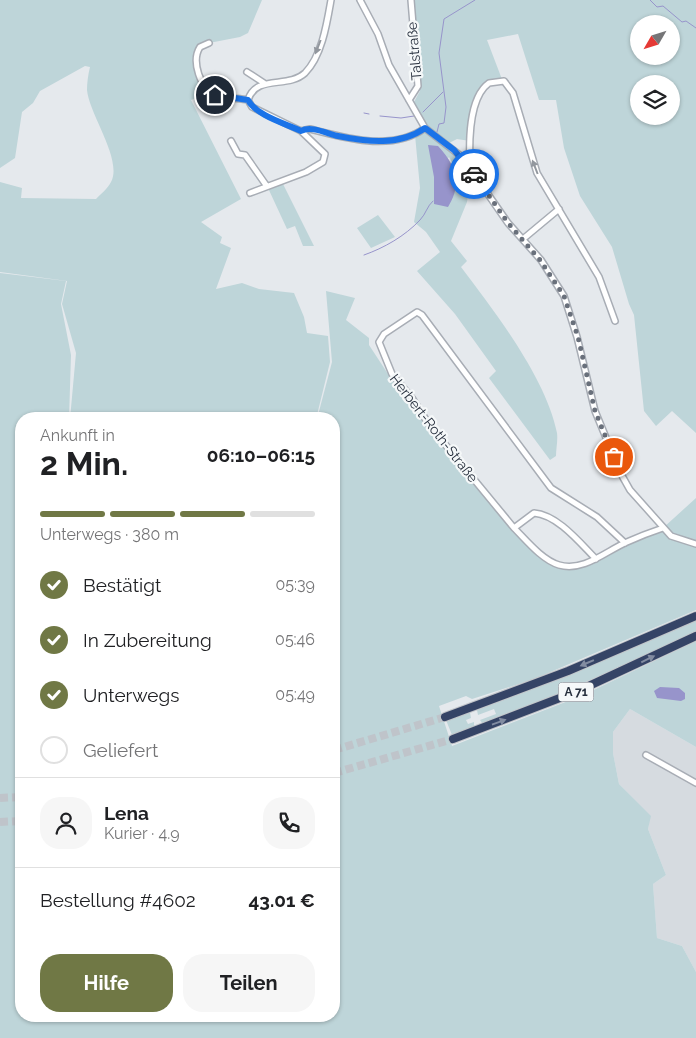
<!DOCTYPE html>
<html lang="de">
<head>
<meta charset="utf-8">
<style>
  :root { --surface:#fff; --page:#f6f6f6; --text:#202124; --muted:#757577; --line:#e0e0e0; --accent:#707845 }
  body { margin:0; font-family:Raleway,sans-serif; background:var(--page); color:var(--text); height:100vh; display:flex; flex-direction:column; font-size:19px; white-space:nowrap }
  * { box-sizing:border-box; margin:0 }
  p { font-size:16px; color:var(--muted) }
  .icon { flex:none; width:28px; height:28px; fill:none; stroke:currentColor; stroke-width:2; stroke-linecap:round; stroke-linejoin:round }
  .map { position:relative; flex:1; overflow:hidden }
  .panel { position:absolute; left:15px; top:412px; width:325px; height:610px; display:flex; flex-direction:column; background:var(--surface); border-radius:20px; box-shadow:0 1px 4px #0004 }
  .panel>* { flex:none }
  .needle { width:32px; rotate:231deg }
  .tools { position:absolute; left:630px; top:15px; display:grid; gap:10px }
  .tools a { display:grid; place-items:center; width:50px; height:50px; border-radius:50%; background:var(--surface); box-shadow:0 1px 4px #0004; font-size:25px }
  .pin { position:absolute; display:grid; place-items:center; width:42px; height:42px; color:#fff; margin:-21px; border:2px solid #fff; border-radius:50%; box-shadow:0 1px 5px #0007 }
  .courier { position:absolute; display:grid; place-items:center; width:50px; height:50px; margin:-25px; border:4px solid #1a73e8; border-radius:50%; background:#fff; color:#222; box-shadow:0 1px 6px #0007 }
  .headline em { font-style:normal; font-weight:700 }
  .headline div { display:flex; flex-direction:column-reverse }
  .headline { display:flex; align-items:center; justify-content:space-between; height:85px; padding:0 25px }
  h1 { font-size:32px; font-weight:700; line-height:38px }
  .bar { display:grid; grid-template-columns:repeat(4,1fr); gap:8px 5px; align-content:center; height:60px; padding:0 25px }
  .bar i { height:6px; border-radius:4px; background:var(--line) }
  .bar .on { background:var(--accent) }
  .bar p { grid-column:span 4 }
  .line { display:flex; align-items:center; gap:12px; padding:0 25px; border-top:1px solid var(--line) }
  .line div { flex:1 }
  .round { display:grid; place-items:center; flex:none; width:52px; height:52px; border-radius:20px; background:var(--page) }
  ol { padding:0 25px; list-style:none }
  li { display:flex; align-items:center; gap:15px; height:55px }
  li p { margin-inline-start:auto }
  li .icon { padding:5px; border-radius:50%; background:var(--accent); color:#fff; stroke-width:4 }
  li:last-child { color:var(--muted) }
  li i { width:28px; height:28px; border:2px solid var(--line); border-radius:50% }
  .primary-button { display:flex; gap:10px; margin-top:auto; padding:10px 25px }
  .primary-button a { flex:1; height:58px; border-radius:20px; background:var(--accent); color:#fff; font-size:20px; font-weight:700; line-height:58px; text-align:center }
  .primary-button a+a { background:var(--page); color:var(--text) }
  .map>svg:first-child { display:block }
  .built { fill:#d6dbe0 }
  .green { fill:#bed5d9; fill-rule:evenodd }
  .water { fill:#9794cb }
  .lines { fill:none; stroke-linecap:round; stroke-linejoin:round }
  .stream { stroke:#9794cb; stroke-width:1 }
  .highway-tunnel { stroke:#bfc4ca; stroke-width:8; stroke-dasharray:8 4; stroke-linecap:butt }
  .minor-casing { stroke:#a8adb5; stroke-width:8 }
  .highway-casing { stroke:#c2c5c9; stroke-width:10 }
  .minor { stroke:#fff; stroke-width:5 }
  .highway { stroke:#354466; stroke-width:8 }
  .oneway { fill:#92979e }
  .oneway2 { fill:#828ca1 }
  .done { stroke:#69707b; stroke-width:5; stroke-dasharray:0 9 }
  .route { stroke:#1a73e8; stroke-width:6 }
  .labels { text-anchor:middle; stroke-width:4.5; stroke-linejoin:round; paint-order:stroke }
  .shield { fill:#f5f8f9; stroke:#646b75; stroke-width:1 }
  .shield-label { font-size:12px; font-weight:bold; fill:#262f3d }
  .street-label { font-size:14px; fill:#262f3d; stroke:#f5f8f9 }
</style>
</head>
<body>
<div class="map">
<svg width="696" height="1038" viewBox="0 0 696 1038">
  <rect width="100%" height="100%" fill="#e5e9ed"/>
  <path class="built" d="M630,709L696,747V972L682,946L657,938L653,884L666,875L648,829L650,816L619,784L613,753V732Z"/>
  <path class="green" d="M0,0H262L248,33L240,37L209,43L196,52L198,72L213,93L191,100L241,199L201,222L222,237L220,243L231,248L216,289L242,283L259,289L294,293L304,317L307,333L328,336L330,362L316,419H70L76,353L62,304L67,281L0,272V182L22,188L21,198L96,199C101,194 108,188 111,182C123,160 89,114 87,90C87,83 88,75 90,67L85,66L40,91L33,103L22,112L15,158L0,168Z
    M414,0H696V433L672,411L656,426L644,411L634,315L629,304L612,247L580,196L564,148L556,100H539L518,34L487,40L503,82L489,84L481,95L470,141L457,139L447,144L472,172L467,202L451,241L467,261L461,267C495,312 546,378 557,433C558,440 556,449 556,456L550,460L489,378L496,371L455,314L417,271L440,252L426,232L414,222L420,188L415,135L425,128L414,102L420,91ZM639,24H671V56H639ZM639,84H671V116H639ZM449,157L455,168L434,204V177Z
    M282,182L314,246H303L295,226L287,229L268,188Z
    M378,215L395,237L371,248L357,228Z
    M0,273L66,281L61,304L71,355L69,419H21V1016H334V419H317L332,362L326,291L355,298L346,320L369,338V345L390,377L412,403L428,429L513,531L535,553L553,566L563,569L581,567L583,563L663,528L696,498V610L534,679L472,699L466,696L439,706L452,746L581,696L696,641V747L630,709L613,732V753L619,784L651,816L648,829L666,875L653,884L657,938L682,946L696,972V1038H0Z
    M696,619V631C626,665 556,696 483,724L480,720L496,714L494,709L478,715L477,710L532,689Z
    M470,712L471,718L466,720L468,724L474,722V727L452,735L446,720Z"/>
  <path class="water" d="M428,145L438,146C456,166 463,182 448,207L434,204V177Z
    M660,687L679,688L685,693V699L681,701L657,698L654,691Z"/>
  <g class="lines">
    <path class="stream" d="M650,0L657,7L663,6L682,22L686,21L696,28
      M423,112L443,92
      M364,113L369,114
      M380,116L401,118L414,116
      M437,132L439,124L444,123L446,107L439,53L444,19L475,0
      M364,255C384,248 405,236 420,220C426,214 427,206 433,201"/>
    <path class="highway-tunnel" d="M334,750L445,717
      M334,773L453,739
      M0,798L21,797
      M0,822L21,821"/>
    <g class="minor-casing">
      <path id="minor" d="M331,0C327,23 322,56 305,73C288,89 256,74 248,100L252,107L301,131L310,129C346,138 392,152 425,128
        M360,0L378,34L389,65L425,128L462,157L508,223L541,260L564,296L577,337L595,411L621,474L630,490L671,536L696,544
        M209,43L200,47C191,61 200,89 216,95C226,99 238,98 248,100
        M247,72L264,83
        M409,100L418,86L411,0
        M231,141L238,154L245,155L266,185
        M470,167C469,144 468,98 489,83L504,81L513,93L537,173L599,277L615,321
        M250,193L306,172L323,162L325,154L301,131
        M523,239L559,209
        M514,528L534,513C558,515 580,543 596,559
        M625,543L597,517L551,488L422,315L417,312L384,334L379,342L392,374L412,398L430,426L514,528C526,540 542,560 559,565C584,572 606,551 627,542C638,537 651,532 663,528
        M646,755L696,783"/>
    </g>
    <g class="highway-casing">
      <path id="highway" d="M445,717L568,671L696,616
        M453,739L578,691L696,636"/>
    </g>
    <use href="#minor" class="minor"/>
    <use href="#highway" class="highway"/>
  </g>
  <defs><path id="oneway-solid" d="M-6-.8H1V-3.2L6.5 0L1 3.2V.8H-6Z" transform="scale(1.25)"/></defs>
  <g class="oneway">
    <use href="#oneway-solid" transform="translate(318 47) rotate(111)"/>
    <use href="#oneway-solid" transform="translate(535 167) rotate(-111)"/>
  </g>
  <g class="oneway2">
    <use href="#oneway-solid" transform="translate(648 659) rotate(-26)"/>
    <use href="#oneway-solid" transform="translate(587 663) rotate(157)"/>
    <use href="#oneway-solid" transform="translate(499 722) rotate(-20)"/>
  </g>
  <g class="lines">
    <path class="done" d="M474,174L508,223L540,260L564,296L578,337L595,411L614,457"/>
    <path class="route" d="M215,95L248,100C257,116 284,123 301,131C311,125 328,134 338,136C367,142 400,146 425,128L454,150L474,174"/>
  </g>
  <g class="labels">
    <rect class="shield" x="558.5" y="682.5" width="35" height="19" rx="4"/>
    <g class="shield-label">
      <text x="576" y="696">A 71</text>
    </g>
    <g class="street-label">
      <text transform="translate(414 51) rotate(-95)" y="5">Talstraße</text>
      <text transform="translate(434 428) rotate(52)" y="5">Herbert-Roth-Straße</text>
    </g>
  </g>
</svg>
<div class="tools">
<a><svg class="needle" viewBox="-14 -14 28 28"><path d="M0-13l5 13h-10z" fill="#e53935"/><path d="M0 13l5-13h-10z" fill="#757577"/></svg></a>
<a><svg class="icon" aria-label="layers" viewBox="0 0 24 24"><path d="M12 4l9 5-9 5-9-5zM3 14l9 5 9-5"/></svg></a>
</div>
<div class="pin" style="left:614px;top:457px;background:#ea580c"><svg class="icon" aria-label="bag" viewBox="0 0 24 24"><path d="M5 8h14l-1 12H6zM9 8a3 3 0 0 1 6 0"/></svg></div>
<div class="pin" style="left:215px;top:95px;background:#1f2937"><svg class="icon" aria-label="home" viewBox="0 0 24 24"><path d="M3 11l9-7 9 7M6 9v11h12V9"/></svg></div>
<div class="courier" style="left:474px;top:174px"><svg class="icon" aria-label="car" viewBox="0 0 24 24"><path d="M5 17H2v-5l4-1 3-4h7l3 4 3 1v5h-3M9 17h6M6 11h13"/><circle cx="7" cy="17" r="2"/><circle cx="17" cy="17" r="2"/></svg></div>
<section class="panel">
<div class="headline"><div><h1>2 Min.</h1><p>Ankunft in</p></div><em>06:10–06:15</em></div>
<div class="bar"><i class="on"></i><i class="on"></i><i class="on"></i><i></i><p>Unterwegs · 380 m</p></div>
<ol>
<li><svg class="icon" aria-label="check" viewBox="0 0 24 24"><path d="M5 12l5 5 9-10"/></svg>Bestätigt<p>05:39</p></li>
<li><svg class="icon" aria-label="check" viewBox="0 0 24 24"><path d="M5 12l5 5 9-10"/></svg>In Zubereitung<p>05:46</p></li>
<li><svg class="icon" aria-label="check" viewBox="0 0 24 24"><path d="M5 12l5 5 9-10"/></svg>Unterwegs<p>05:49</p></li>
<li><i></i>Geliefert</li>
</ol>
<div class="line" style="height:90px"><a class="round"><svg class="icon" aria-label="person" viewBox="0 0 24 24"><circle cx="12" cy="8" r="4"/><path d="M4 21q1-7 8-7t8 7"/></svg></a><div><b>Lena</b><p>Kurier · 4.9</p></div><a class="round"><svg class="icon" aria-label="phone" viewBox="0 0 24 24"><path d="M5 4h4l2 5-3 2q2 4 5 5l2-3 5 2v4C11 20 4 13 5 4z"/></svg></a></div>
<div class="line" style="height:65px"><div>Bestellung #4602</div><b>43.01 €</b></div>
<div class="primary-button"><a>Hilfe</a><a>Teilen</a></div>
</section>
</div>
</body>
</html>
